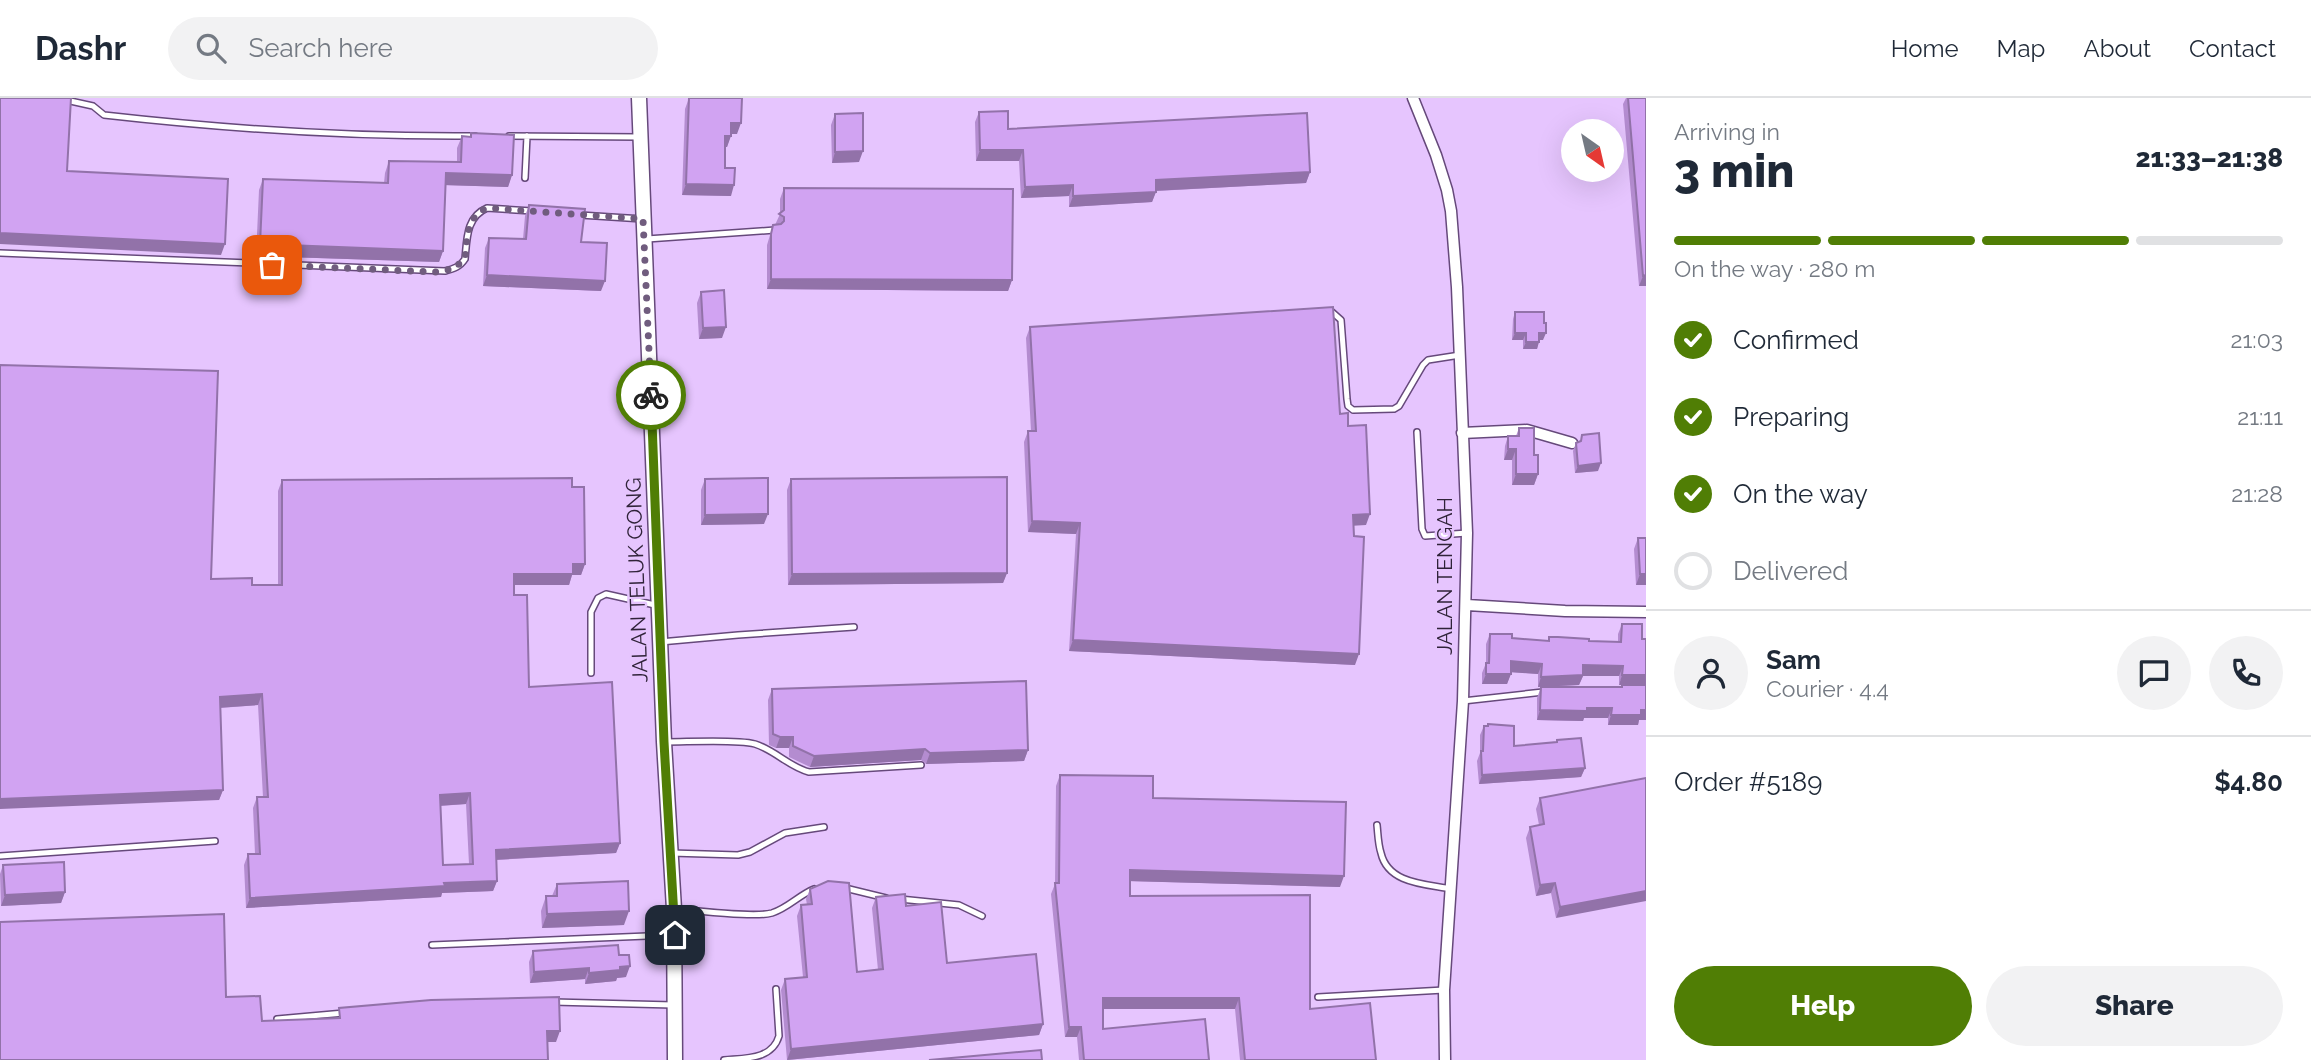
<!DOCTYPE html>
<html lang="en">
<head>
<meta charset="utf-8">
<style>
  :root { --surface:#fff; --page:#f2f2f3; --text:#1f2937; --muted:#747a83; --line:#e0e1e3; --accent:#507e05 }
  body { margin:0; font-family:Raleway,sans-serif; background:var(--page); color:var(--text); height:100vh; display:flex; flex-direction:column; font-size:26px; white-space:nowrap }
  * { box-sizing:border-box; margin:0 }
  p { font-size:23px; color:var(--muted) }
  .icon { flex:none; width:38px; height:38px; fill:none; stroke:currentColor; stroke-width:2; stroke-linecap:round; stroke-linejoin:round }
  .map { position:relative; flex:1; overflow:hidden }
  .drawer { display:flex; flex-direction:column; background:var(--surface); width:665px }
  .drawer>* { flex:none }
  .needle { width:46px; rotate:146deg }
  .controls { position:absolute; left:1561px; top:21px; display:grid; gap:14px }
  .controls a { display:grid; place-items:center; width:63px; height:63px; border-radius:50%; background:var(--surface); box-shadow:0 7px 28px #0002; font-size:35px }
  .pin { position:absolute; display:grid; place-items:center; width:60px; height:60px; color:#fff; margin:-30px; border-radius:14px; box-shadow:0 4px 10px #0006 }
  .courier { position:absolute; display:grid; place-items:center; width:70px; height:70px; margin:-35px; border:5px solid #507e05; border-radius:50%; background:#fff; color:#222; box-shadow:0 2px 9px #0007 }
  .headline em { font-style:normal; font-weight:800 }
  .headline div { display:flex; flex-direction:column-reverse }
  .headline { display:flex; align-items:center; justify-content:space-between; height:119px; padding:0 28px }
  h1 { font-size:46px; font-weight:800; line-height:52px }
  .bar { display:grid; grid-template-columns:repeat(4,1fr); gap:10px 7px; align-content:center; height:84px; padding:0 28px }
  .bar i { height:9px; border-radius:5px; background:var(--line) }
  .bar .active { background:var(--accent) }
  .bar p { grid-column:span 4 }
  .line { display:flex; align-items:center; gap:18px; padding:0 28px; border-top:2px solid var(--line) }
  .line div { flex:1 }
  .round { display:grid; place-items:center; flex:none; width:74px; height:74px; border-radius:37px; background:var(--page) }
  ol { padding:0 28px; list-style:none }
  li { display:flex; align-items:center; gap:21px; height:77px }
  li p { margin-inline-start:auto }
  li .icon { padding:7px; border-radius:50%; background:var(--accent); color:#fff; stroke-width:4 }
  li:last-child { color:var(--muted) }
  li i { width:38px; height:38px; border:4px solid var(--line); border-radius:50% }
  .action { display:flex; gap:14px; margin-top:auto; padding:14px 28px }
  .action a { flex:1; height:80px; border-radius:42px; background:var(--accent); color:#fff; font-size:28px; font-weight:800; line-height:80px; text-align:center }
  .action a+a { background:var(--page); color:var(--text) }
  header { display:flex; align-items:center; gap:42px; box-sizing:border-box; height:98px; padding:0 35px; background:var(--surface); border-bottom:2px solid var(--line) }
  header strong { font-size:33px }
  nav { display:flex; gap:38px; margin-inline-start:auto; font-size:24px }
  .search { width:490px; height:63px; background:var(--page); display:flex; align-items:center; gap:18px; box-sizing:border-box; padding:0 24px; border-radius:38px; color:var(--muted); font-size:26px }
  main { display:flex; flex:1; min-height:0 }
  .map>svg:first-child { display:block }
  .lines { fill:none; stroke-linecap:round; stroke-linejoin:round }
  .service-casing { stroke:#66497b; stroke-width:8 }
  .minor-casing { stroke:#66497b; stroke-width:13 }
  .tertiary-casing { stroke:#66497b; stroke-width:17 }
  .service { stroke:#fff; stroke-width:5 }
  .minor { stroke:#fff; stroke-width:10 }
  .tertiary { stroke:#fff; stroke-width:14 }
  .wall { fill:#b48cd0; fill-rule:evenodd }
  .shaded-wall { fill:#9272a9 }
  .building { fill:#d1a3f2; stroke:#9272a9; stroke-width:2; fill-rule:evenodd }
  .done { stroke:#705c7e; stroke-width:7; stroke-dasharray:0 12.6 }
  .route { stroke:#507e05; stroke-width:9 }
  .labels { text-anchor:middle; stroke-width:5; stroke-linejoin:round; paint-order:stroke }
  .street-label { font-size:21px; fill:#302339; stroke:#e6c5fe }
</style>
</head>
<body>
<header>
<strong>Dashr</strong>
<div class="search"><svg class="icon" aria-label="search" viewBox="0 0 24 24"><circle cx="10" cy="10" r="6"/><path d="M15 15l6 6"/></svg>Search here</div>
<nav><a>Home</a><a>Map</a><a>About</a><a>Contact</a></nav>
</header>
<main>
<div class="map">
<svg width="1646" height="962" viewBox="0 0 1646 962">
  <rect width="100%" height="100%" fill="#e6c5fe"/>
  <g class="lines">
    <g class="service-casing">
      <path id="service" d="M66,2L93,8L104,17C228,31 351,39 475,38
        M509,38L639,39
        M525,80L527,38
        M580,117L643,121
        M647,141L775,132
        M0,155L445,173C453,171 460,169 465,161C467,141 466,119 487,110L532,113
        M1328,214H1332L1341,222L1347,301L1348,308L1353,312L1394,311L1399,308L1423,267L1428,262L1460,257
        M1417,334L1422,431L1425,438L1467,435
        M660,544L738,537L854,529
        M591,575V514L598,500L606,496L655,507
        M1463,603L1543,594
        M667,644C689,644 736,641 755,646C775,652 789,669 809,674L921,667
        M1377,727C1378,736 1378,746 1381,755C1388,786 1426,786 1451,791
        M671,755L738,757L750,754L785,735L824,729
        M0,758L215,743
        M845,790L886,800
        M900,801L959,807L982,818
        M674,811C697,812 753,820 772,815C788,810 799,797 814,791
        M432,847L671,837
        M1318,899L1444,892
        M553,904L673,907
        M277,921L344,915
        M724,962C745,960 772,962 779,938L776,891"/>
    </g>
    <g class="minor-casing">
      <path id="minor" d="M1413,0L1436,57L1447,92L1451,113L1457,189L1467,435L1463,603L1444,892L1445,962
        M1462,335L1527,332L1572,345
        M1467,507L1565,513L1646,514"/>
    </g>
    <g class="tertiary-casing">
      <path id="tertiary" d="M639,0L664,644L674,811L675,962"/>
    </g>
    <use href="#service" class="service"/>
    <use href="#minor" class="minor"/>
    <use href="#tertiary" class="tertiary"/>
  </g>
  <path class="wall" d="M689,0L737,36H731L727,49H725V70L731,98L682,97L685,11Z
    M1626,0H1646V188H1639L1623,6Z
    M979,14L1008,31L1310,74L1306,85L1156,93L1152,104L1069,109V98L1021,100L1019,63H976L975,24Z
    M835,16L859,64L832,65L831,27Z
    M471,35L512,77L508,89L446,87L443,153L439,164L256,158L259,92L263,81L384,85L385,75L389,63L457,64V50L462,38H470Z
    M784,90L1012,182L1008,193L767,191V147L773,127H775L780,116V101Z
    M529,107L581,144L601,193L483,188L485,150L489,140L523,141L525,118Z
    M701,194L722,240L699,241L697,205Z
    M1515,214L1543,242H1539L1537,251H1523V242H1512L1513,221Z
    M1030,229L1340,316L1348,328L1366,427H1353L1355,567L1069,553L1076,436L1028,434L1024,344L1028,333H1031L1026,240Z
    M1519,330L1534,357L1538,376L1534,387H1512V362H1504L1505,348L1508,338H1516Z
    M1576,345L1598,373L1575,375L1573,353Z
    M705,381L764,426L701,427V392Z
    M791,381L1007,475L1003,485L788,487L787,392Z
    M282,382L572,389L585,466L581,477H572L569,487H514V497L529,589L620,745L616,755L497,762V783L493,793L442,795L441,799L246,810L244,767L248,756H255L253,710L257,699H263L258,607L220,610L223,692L219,702L211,481L252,487H278V393ZM466,706L469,766L443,767L440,708Z
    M1638,440H1646V487H1636L1634,451Z
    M1622,526H1642L1619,587V578H1583L1579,587L1538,589V576L1511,574L1507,586H1482V575L1486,565V546L1490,536L1512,540L1548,543L1549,539L1589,543L1618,544V536Z
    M1541,589H1621L1639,622L1638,627H1608V620H1584L1583,623L1537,622V600Z
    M772,591L1028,652L1024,663L926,666L921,662L810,669L789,659V650H776L769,647L768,602Z
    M1488,626L1514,648L1556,644L1557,642L1585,670L1581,679L1479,686L1477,663L1480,655V637L1484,628H1487Z
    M1060,677L1153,700L1340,789L1130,783V798L1310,911L1376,962H1240L1235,911H1103V931L1209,962H1079L1077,939H1065L1051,796L1055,786L1056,688Z
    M1646,680L1556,820L1551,795L1536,798L1526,740L1530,729L1539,727L1536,711L1540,700Z
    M3,767L65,794L61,805L1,808L0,776Z
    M557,786L624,827L542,830L541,813L546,798H552Z
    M810,791L857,874L878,872L872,810L876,799L906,808L947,865L1043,926L1039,937L787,962L781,892L785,881L803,879L797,818L801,807H807L806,801Z
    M533,853L619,857L626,879L617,880L616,883L585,886V881L530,885L529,864Z"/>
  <path class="shaded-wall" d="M731,25H741L737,36H727Z
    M725,38H731L727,49H721Z
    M980,52H1023L1019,63H976Z
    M863,53L859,64L832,65L835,54Z
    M1310,74L1306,85L1152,93L1156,82Z
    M446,75L512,77L508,89L442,87Z
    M686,86L734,87L731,98L682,97Z
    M1073,87L1069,98L1021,100L1025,89Z
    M1156,94L1152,104L1069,109L1073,98Z
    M0,135L225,146L221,157L0,146Z
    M260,146L443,153L439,164L256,158Z
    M487,177L605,183L601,193L483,188Z
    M1646,177V188H1639L1643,178Z
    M771,181L1012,182L1008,193L767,191Z
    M726,229L722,240L699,241L703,230Z
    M1515,235H1526L1523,242H1512Z
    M1539,235H1546L1543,242H1537Z
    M1526,244H1539L1537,251H1523Z
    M1508,351H1516L1512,362H1504Z
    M1601,365L1598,373L1575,375L1578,368Z
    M1516,376H1538L1534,387H1512Z
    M768,416L764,426L701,427L705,417Z
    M1370,416L1366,427L1349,428L1353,417Z
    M1032,423L1080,425L1076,436L1028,434Z
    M573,466H585L581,477H572L569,487H510L514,476Z
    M1007,475L1003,485L788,487L792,476Z
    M1640,476H1646V487H1636Z
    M1073,542L1359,556L1355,567L1069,553Z
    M1511,563L1542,566L1538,576L1508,574Z
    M1583,567L1623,568L1619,578H1583L1579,587L1538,589L1541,579Z
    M1486,576H1511L1507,586H1482Z
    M1622,577H1646V587H1619Z
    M262,596L258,607L216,610L220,599Z
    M1612,610L1608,620H1584L1583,623L1537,622L1540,612Z
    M1646,612V622H1639L1638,627H1608L1611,617Z
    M780,639H793L789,650H776Z
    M925,651L921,662L810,669L814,658Z
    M1028,652L1024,663L926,666L930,655Z
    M1585,670L1581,679L1479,686L1482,677Z
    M223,692L219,702L0,711V701Z
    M470,695L466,706L436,708L440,697Z
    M620,745L616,755L492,762L496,752Z
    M1130,772L1344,778L1340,789L1126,783Z
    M497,783L493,793L442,795L441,799L246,810L250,800L444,785Z
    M1555,785L1551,795L1536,798L1540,787Z
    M1646,793V803L1556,820L1560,809Z
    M65,794L61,805L1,808L5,797Z
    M629,813L624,827L542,830L547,816Z
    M630,868L626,879L617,880L616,883L585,886L589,875Z
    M589,870L585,881L530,885L534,874Z
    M1103,900H1239L1235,911H1099Z
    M1043,926L1039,937L787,962L791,951Z
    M1069,929H1081L1077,939H1065Z
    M547,933H560L556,944H543Z"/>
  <path class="building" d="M0,0H71L67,73L228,81L225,146L0,135Z
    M689,0H742L741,25H731V38H725V70H735L734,87L686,86Z
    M1628,0H1646V177L1643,178Z
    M1008,13V31L1307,15L1310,74L1156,82V94L1073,98V87L1025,89L1023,52H980L979,14Z
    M863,15V53L835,54V16Z
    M471,35L514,37L512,77L446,75L443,153L260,146L263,81L388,85L389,63L461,64L462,38L471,39Z
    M784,90L1013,91L1012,182L771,181V136L773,127L781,126L784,123V119L779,116L784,112Z
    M529,107L585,111L581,144L607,145L605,183L487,177L489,140L526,141Z
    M724,192L726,229L703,230L701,194Z
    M1333,209L1340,316L1348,315V328L1366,327L1370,416L1353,417L1354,438L1364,439L1359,556L1073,542L1080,425L1032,423L1028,333H1036L1030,229Z
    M1515,214H1544V225H1546V235H1539V244H1526V235H1515Z
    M0,267L218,273L211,481L252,480V487H282V382L572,380V389H584L585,466H573V476H514V497H527L529,589L612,584L620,745L496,752L497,783L444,785L445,788L250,800L248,756H260L257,699H268L262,596L220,599L223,692L0,701ZM470,695L473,766L443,767L440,697Z
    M1519,330H1534V357H1538V376H1516V351H1508V338H1519Z
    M1599,335L1601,365L1578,368L1576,345L1581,343L1582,337Z
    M1007,379V475L792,476L791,381Z
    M768,380V416L705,417V381Z
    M1638,440H1646V476H1640Z
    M1622,526H1642V541H1646V577H1622L1623,568L1583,567V577L1541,579L1542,566L1511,563V576H1486V565H1489L1490,536H1512V540L1549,543V539H1558L1589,541V543L1621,544Z
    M1026,583L1028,652L930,655L925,651L814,658L793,648V639H780L773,636L772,591Z
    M1622,587H1646V612H1641V617H1611L1612,610H1587V613L1540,612L1541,589H1622Z
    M1488,626L1514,628V648L1557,644V642L1581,640L1585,670L1482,677L1481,653H1483L1484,628H1488Z
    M1060,677L1153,678V700L1346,704L1344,778L1130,772V798L1310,797V911L1370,905L1376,962H1245L1239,900H1103V931L1205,921L1209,962H1084L1081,929H1069L1055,785H1059Z
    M1646,680V793L1560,809L1555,785L1540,787L1530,729L1544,726L1540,700Z
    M64,764L65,794L5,797L3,767Z
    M628,783L629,813L547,816L546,798H557V786Z
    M828,783L849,785L857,874L883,871L876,799L905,796L906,808L941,804L947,865L1036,856L1043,926L791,951L785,881L807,879L801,807L812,806L810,791Z
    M224,816L226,899L260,898L262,923L340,920L339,910L431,902L559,899L560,933H547L548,962H0V824Z
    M618,847L619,857H629L630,868L620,869V872L589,875V870L534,874L533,853Z
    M1041,952L1042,962H929Z"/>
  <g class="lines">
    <path class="done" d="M272,167L435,174L453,171L465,161C467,141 466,119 487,110L643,121L651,297"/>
    <path class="route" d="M651,297L664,644L675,837"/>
  </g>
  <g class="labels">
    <g class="street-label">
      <text transform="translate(1445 478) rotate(-90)" y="7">JALAN TENGAH</text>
      <text transform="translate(637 482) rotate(-92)" y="7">JALAN TELUK GONG</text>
    </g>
  </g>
</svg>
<div class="controls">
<a><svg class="needle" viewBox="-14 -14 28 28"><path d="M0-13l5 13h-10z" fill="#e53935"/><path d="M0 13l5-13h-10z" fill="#747a83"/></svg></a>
</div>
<div class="pin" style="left:272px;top:167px;background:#ea580c"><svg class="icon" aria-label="bag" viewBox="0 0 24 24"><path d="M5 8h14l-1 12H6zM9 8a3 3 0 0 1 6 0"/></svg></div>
<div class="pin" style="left:675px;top:837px;background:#1f2937"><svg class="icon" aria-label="home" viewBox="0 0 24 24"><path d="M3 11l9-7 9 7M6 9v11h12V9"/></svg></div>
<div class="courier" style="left:651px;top:297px"><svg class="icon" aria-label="bike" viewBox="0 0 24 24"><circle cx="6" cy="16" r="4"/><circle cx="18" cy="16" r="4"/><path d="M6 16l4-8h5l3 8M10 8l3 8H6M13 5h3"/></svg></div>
</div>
<section class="drawer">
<div class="headline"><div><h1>3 min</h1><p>Arriving in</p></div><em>21:33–21:38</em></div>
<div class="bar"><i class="active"></i><i class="active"></i><i class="active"></i><i></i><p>On the way · 280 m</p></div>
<ol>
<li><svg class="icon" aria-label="check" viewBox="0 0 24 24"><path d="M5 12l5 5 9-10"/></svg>Confirmed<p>21:03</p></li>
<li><svg class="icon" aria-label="check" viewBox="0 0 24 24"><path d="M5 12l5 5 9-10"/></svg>Preparing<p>21:11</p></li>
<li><svg class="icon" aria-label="check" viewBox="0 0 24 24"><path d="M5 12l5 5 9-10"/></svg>On the way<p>21:28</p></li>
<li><i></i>Delivered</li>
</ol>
<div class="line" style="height:126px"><a class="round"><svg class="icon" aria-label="person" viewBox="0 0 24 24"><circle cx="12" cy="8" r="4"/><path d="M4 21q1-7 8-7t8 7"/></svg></a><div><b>Sam</b><p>Courier · 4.4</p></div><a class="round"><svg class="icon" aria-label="chat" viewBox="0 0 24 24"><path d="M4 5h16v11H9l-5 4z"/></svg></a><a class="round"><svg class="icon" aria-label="phone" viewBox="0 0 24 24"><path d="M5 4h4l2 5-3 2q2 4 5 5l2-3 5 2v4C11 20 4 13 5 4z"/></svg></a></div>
<div class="line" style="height:91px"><div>Order #5189</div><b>$4.80</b></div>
<div class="action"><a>Help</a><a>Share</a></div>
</section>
</main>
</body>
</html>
